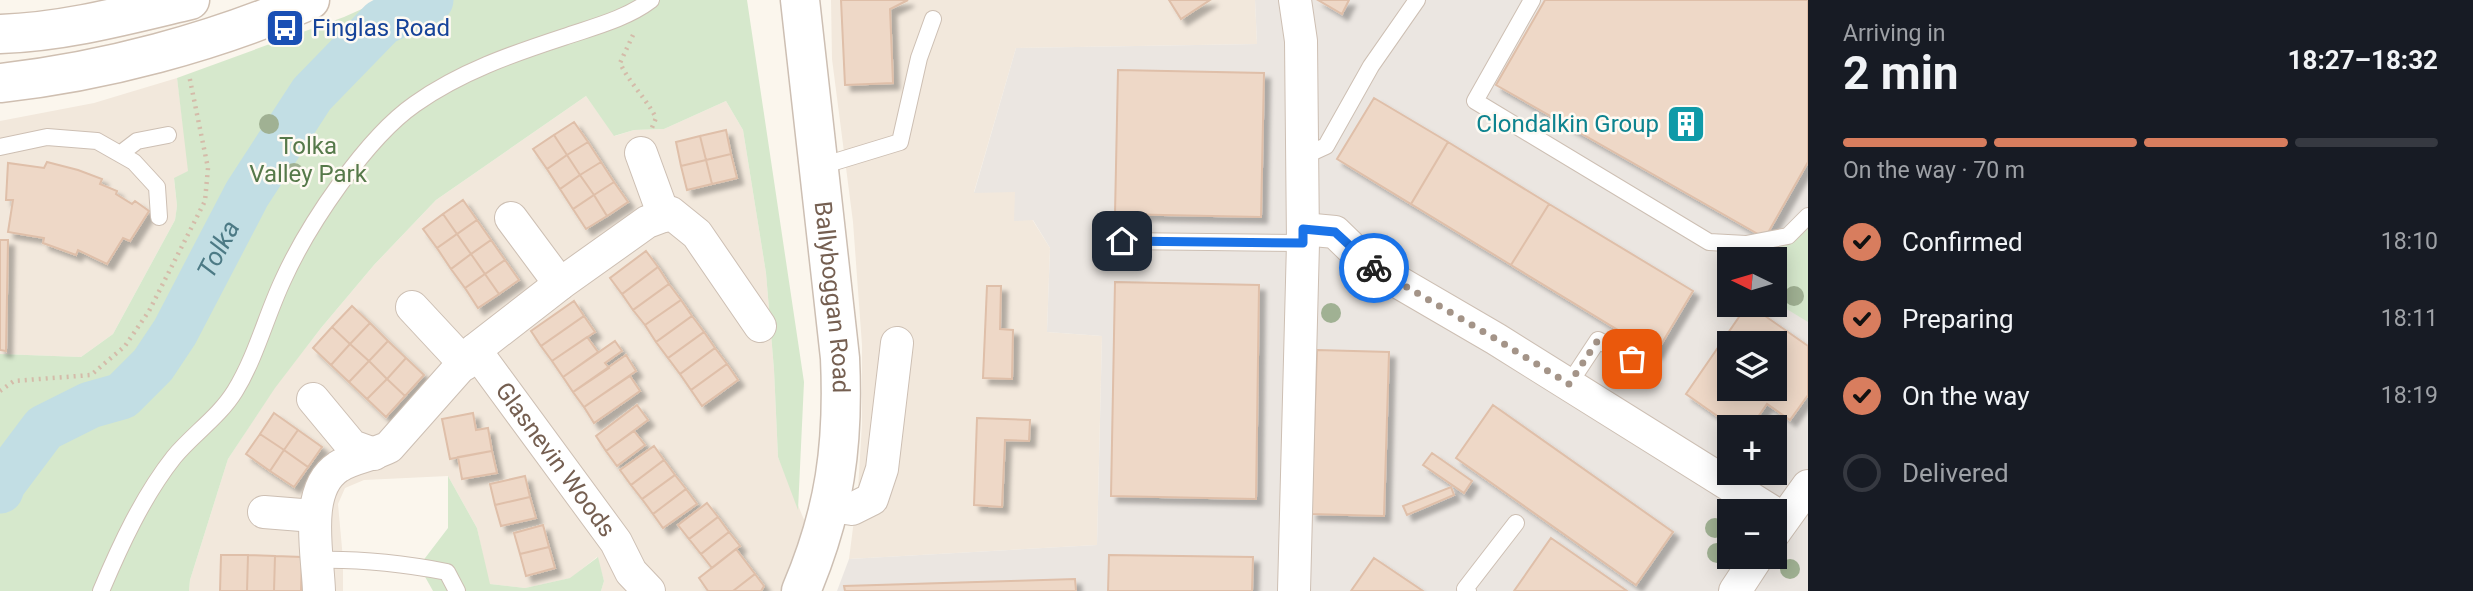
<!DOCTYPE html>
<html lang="en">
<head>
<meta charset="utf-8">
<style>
  :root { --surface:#171b24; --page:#242831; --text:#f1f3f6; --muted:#9ea1a6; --line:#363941; --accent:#d87d5e }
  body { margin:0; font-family:Roboto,sans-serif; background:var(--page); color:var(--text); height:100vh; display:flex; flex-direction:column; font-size:26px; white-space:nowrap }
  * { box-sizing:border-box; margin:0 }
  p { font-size:23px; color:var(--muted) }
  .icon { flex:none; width:38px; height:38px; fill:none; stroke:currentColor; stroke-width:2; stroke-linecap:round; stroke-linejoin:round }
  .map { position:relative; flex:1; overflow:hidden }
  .panel { display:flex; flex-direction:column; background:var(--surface); width:665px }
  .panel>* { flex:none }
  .needle { width:46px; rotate:275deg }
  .controls { position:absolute; left:1717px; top:247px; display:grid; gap:14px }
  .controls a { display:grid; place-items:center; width:70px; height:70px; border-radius:0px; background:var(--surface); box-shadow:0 4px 18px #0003; font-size:35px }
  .pin { position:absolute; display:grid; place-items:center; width:60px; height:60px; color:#fff; margin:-30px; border-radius:14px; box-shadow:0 4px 10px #0006 }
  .courier { position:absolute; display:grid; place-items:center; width:70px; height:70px; margin:-35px; border:5px solid #1a73e8; border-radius:50%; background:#fff; color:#222; box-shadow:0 2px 9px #0007 }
  .headline em { font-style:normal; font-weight:700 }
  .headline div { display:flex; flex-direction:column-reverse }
  .headline { display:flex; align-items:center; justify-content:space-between; height:119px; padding:0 35px }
  h1 { font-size:46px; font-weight:700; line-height:52px }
  .bar { display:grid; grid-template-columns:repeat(4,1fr); gap:10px 7px; align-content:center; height:84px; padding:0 35px }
  .bar i { height:9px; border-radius:5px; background:var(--line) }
  .bar .selected { background:var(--accent) }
  .bar p { grid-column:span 4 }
  ol { padding:0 35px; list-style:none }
  li { display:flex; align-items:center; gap:21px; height:77px }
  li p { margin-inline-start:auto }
  li .icon { padding:7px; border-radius:50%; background:var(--accent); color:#111; stroke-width:4 }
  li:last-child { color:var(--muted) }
  li i { width:38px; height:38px; border:4px solid var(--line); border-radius:50% }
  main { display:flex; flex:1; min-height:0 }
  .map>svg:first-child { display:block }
  .residential { fill:#f2e8dc }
  .industrial { fill:#ebe6e1; fill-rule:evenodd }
  .green { fill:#d6e8cc }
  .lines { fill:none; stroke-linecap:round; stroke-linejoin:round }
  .river { stroke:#c2dee4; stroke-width:47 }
  .building { fill:#eed8c7; stroke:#dfbfa9; stroke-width:2; fill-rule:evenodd; filter:url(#shadow) }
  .service-casing { stroke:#cdbfb3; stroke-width:18 }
  .minor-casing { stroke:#cdbfb3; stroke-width:34 }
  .tertiary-casing { stroke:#cdbfb3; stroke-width:41 }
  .secondary-casing { stroke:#cfbfb1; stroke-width:41 }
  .path { stroke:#d4bba9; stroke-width:4.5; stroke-dasharray:2 5; stroke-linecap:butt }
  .service { stroke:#fff; stroke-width:16 }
  .minor { stroke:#fff; stroke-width:32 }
  .tertiary { stroke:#fff; stroke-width:38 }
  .secondary { stroke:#fff; stroke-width:38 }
  .tree { fill:#a0b193 }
  .done { stroke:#a49488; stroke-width:7; stroke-dasharray:0 12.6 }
  .route { stroke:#1a73e8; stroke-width:9 }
  .labels { text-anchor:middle; stroke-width:5; stroke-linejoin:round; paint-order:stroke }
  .transit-label { font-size:24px; fill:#164399; stroke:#fefaf3; text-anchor:start }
  .culture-label { font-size:24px; fill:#0d838f; stroke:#fefaf3; text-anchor:end }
  .park-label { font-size:24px; fill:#56794a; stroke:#fefaf3 }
  .street-label { font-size:24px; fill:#755f51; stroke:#fefaf3 }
  .water-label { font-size:26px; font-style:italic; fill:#4c7a85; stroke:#fefaf3 }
</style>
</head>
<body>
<main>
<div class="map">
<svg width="1808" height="591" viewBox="0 0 1808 591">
  <defs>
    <filter id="shadow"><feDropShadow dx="6" dy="6" stdDeviation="2" flood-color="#0004"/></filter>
  </defs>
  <rect width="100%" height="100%" fill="#fbf6ed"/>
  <path class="residential" d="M831,0H1255L1257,44L1016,48L974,192H1015L1050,248L1047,332L1102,336L1097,545L849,559L858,489L862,424V345L853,222L832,59Z
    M177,78L189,171L174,179L177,206L175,220L113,334L81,357L0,354V121L94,103Z
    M586,96L615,136L634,130L664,129L726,101L743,130L766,273L774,370L778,457L817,551L800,591H601L604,581L597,557L571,578L525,588L489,584L477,528L448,476L364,480L345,488L338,504L343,559V591H189L190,580L228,459L275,387L321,328L374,265L436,200Z"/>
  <path class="industrial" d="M1255,0H1808V591H837L849,559L1097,545L1102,336L1047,332L1050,248L1033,220L1014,221L1015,192L974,193L1016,48L1257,44ZM1729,259H1774V304H1729ZM1729,343H1774V388H1729ZM1729,427H1774V472H1729ZM1729,511H1774V556H1729Z"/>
  <path class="green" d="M382,0H747L804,382L798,510L778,457L774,370L766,273L743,130L726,101L664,129L634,130L614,136L586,96L436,200L374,265L321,328L275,388L228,459L190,580L189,591H0V354L81,357L113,334L175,220L177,206L174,178L188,171L177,78L344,17Z
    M1808,225V322L1775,302L1774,259H1745L1750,250L1785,246Z
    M448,476L477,528L490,584L525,588L570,578L598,557L604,581L601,591H433L419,566L448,528Z"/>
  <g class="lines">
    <path class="river" id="s1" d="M0,490L2,484L44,428L90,405L122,396L153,365L175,332L247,194L312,94L382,22L430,0"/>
  </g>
  <path class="building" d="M841,0H908L890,9L893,83L845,85Z
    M1169,0H1210L1181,19Z
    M1318,0H1349L1342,14Z
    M1545,0H1808V162L1765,238L1496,85Z
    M1118,70L1264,73L1261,217L1115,214Z
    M1374,98L1448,142L1411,204L1337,159Z
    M574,122L588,142L567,155L554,135Z
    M726,130L731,154L706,160L700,136Z
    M554,135L567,155L547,169L533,149Z
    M700,136L706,160L681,166L676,142Z
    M588,142L601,162L580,175L567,155Z
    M1448,142L1549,204L1511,265L1411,204Z
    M731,154L737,178L712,184L706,160Z
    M567,155L580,175L560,189L547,169Z
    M706,160L712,184L687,190L681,166Z
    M47,162L78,170L102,179L100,184L117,191L116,194L132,204L135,201L149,211L130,241L123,238L107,264L78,250L76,255L43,243L44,238L8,232L13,200H6L8,163L44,168Z
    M601,162L614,182L594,195L580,175Z
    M580,175L594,195L573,209L560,189Z
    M614,182L628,202L607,216L594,195Z
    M594,195L607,216L586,229L573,209Z
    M463,200L477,220L457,234L443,214Z
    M1549,204L1693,291L1656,353L1511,265Z
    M443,214L457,234L437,248L423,229Z
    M477,220L491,240L471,254L457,234Z
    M457,234L471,254L451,269L437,248Z
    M0,240H8L6,351L0,350Z
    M491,240L505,260L485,274L471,254Z
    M646,251L658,267L622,294L610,278Z
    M471,254L485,274L465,288L451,269Z
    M505,260L519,280L499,294L485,274Z
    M658,267L669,284L633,310L622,294Z
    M485,274L499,294L478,308L465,288Z
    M1115,282L1259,285L1256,499L1111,496Z
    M669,284L681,300L645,325L633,310Z
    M987,286H1001L1000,329L1013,330L1012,379L983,378Z
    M681,300L692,316L656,342L645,325Z
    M574,301L584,316L541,346L531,331Z
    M1748,304L1808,346V395L1790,420L1767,404L1751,427H1733L1686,394ZM1729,343H1774V388H1729Z
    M352,306L370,323L350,344L332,327Z
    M584,316L595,332L552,361L541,346Z
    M692,316L704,332L668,358L656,342Z
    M370,323L388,341L369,361L350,344Z
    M332,327L350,344L331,365L313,348Z
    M704,332L715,348L680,374L668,358Z
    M587,337L598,352L563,377L552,361Z
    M388,341L406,358L387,379L369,361Z
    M615,341L622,351L605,363L609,368L573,392L563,377Z
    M350,344L369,361L349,382L331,365Z
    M715,348L727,364L691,390L680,374Z
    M1317,350L1389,352L1384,516L1311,514Z
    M626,355L636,371L584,407L573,392Z
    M406,358L424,375L405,396L387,379Z
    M369,361L387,379L367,399L349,382Z
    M727,364L738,380L702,406L691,390Z
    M630,376L640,391L594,423L584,407Z
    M387,379L405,396L386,417L367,399Z
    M637,405L648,420L606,451L596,436Z
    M1493,405L1673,532L1636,585L1456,458Z
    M274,413L298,430L284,450L260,434Z
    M473,413L476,430L488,428L492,451L450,459L442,419Z
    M977,418L1030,420L1029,441L1005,440L1002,507L974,505Z
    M298,430L322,447L308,467L284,450Z
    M634,431L645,445L617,466L606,451Z
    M260,434L284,450L270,471L246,454Z
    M654,446L664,460L631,485L620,470Z
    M284,450L308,467L294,487L270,471Z
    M492,451L497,473L462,479L458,457Z
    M1432,453L1472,481L1464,493L1423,465Z
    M664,460L675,475L642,499L631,485Z
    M675,475L686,489L653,514L642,499Z
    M525,476L530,497L495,505L490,484Z
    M1451,487L1454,495L1407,515L1403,506Z
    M686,489L697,504L663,528L653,514Z
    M530,497L536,518L501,526L495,505Z
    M707,503L718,517L689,539L678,525Z
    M718,517L729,532L701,554L689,539Z
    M543,525L549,547L520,554L514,533Z
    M729,532L740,546L712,568L701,554Z
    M1551,538L1627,591H1514Z
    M549,547L555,568L526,576L520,554Z
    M736,549L755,574L733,591H708L699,578Z
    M221,555H248L247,591H220Z
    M248,555L275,556L274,591H247Z
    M1109,555L1253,557L1252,591H1108Z
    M275,556L302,557L301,591H274Z
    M1374,558L1423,591H1351Z
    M755,574L764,586L761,591H733Z
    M1075,579L1076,591H845L844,586Z"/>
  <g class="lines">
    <g class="service-casing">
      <path id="service" d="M1532,0L1475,101L1709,242L1746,244L1788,236L1808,216
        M0,147L47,137L97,141L134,162L157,187L159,217
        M120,154L137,141L168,135
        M1302,157L1326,146L1371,66L1417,0
        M818,167L900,142L919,58L933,19
        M1122,241L1303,243
        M1569,384L1598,340L1649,368
        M318,560C361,559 405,564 447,572L457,591
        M101,591C120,546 143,496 174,457C193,434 219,417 235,391C256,357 266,316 283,280C308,225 366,138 415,104C460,72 512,54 564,37C593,27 626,19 651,0
        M1468,591L1465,589L1516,523"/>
    </g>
    <g class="minor-casing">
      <g id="minor">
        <path d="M641,153L664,216"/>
        <path d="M511,218L560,284"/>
        <path d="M1303,229L1335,232L1369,265L1496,339L1771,511"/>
        <path d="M412,307L465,364"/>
        <path id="s2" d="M475,350L616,542L631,572L649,591"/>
        <path d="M313,399L352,446L374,454"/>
        <path d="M831,506L852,509L872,499L882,469L897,343"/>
        <path d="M264,512L314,516"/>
        <path d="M1774,533L1808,486"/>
        <path d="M319,591C318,555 303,490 338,467C351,458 374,455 389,447L475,350L560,284L647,222L671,213L697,234L760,326"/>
        <path d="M1294,591L1303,243L1301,41L1295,0"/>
        <path d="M1735,591L1758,556"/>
      </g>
    </g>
    <g class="tertiary-casing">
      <g id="tertiary">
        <path id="s3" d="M800,0L840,358C844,445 835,511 801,591"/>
      </g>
    </g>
    <g class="secondary-casing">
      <path id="secondary" d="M0,34C64,32 127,15 190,0
        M0,83C102,72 215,42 310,0"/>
    </g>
    <path class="path" d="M633,35L620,63C630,84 646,98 656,118L651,130
      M0,391L14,381L91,375L125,346L149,311L205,201L208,168L189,75"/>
    <use href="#service" class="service"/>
    <use href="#minor" class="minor"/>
    <use href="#tertiary" class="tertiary"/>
    <use href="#secondary" class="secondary"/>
  </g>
  <g class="tree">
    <circle cx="269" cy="124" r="10"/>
    <circle cx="294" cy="173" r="10"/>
    <circle cx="1794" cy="296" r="10"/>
    <circle cx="1331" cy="313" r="10"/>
    <circle cx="1715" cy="528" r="10"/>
    <circle cx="1717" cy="553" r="10"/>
    <circle cx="1790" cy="569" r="10"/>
  </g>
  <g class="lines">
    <path class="done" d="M1374,268L1496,339L1569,384L1598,340L1632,359"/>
    <path class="route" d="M1122,241L1303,243V229L1335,232L1374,268"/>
  </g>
  <defs>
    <g id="bus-square" transform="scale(2.0125)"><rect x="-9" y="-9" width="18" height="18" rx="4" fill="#1a4fb4" stroke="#fefaf3"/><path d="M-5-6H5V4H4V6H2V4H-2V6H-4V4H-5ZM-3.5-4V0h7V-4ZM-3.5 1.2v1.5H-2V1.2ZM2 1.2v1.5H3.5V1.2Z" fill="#fff"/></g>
    <g id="building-square" transform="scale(2.0125)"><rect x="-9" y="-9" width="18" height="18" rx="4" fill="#0f9aa8" stroke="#fefaf3"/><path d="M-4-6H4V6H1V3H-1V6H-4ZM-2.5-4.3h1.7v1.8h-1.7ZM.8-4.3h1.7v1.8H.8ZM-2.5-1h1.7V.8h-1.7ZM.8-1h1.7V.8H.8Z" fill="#fff"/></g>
  </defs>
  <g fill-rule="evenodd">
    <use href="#bus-square" x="285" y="28"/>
    <use href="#building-square" x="1686" y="124"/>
  </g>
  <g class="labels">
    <g class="transit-label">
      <text x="312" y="36">Finglas Road</text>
    </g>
    <g class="culture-label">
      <text x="1659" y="132">Clondalkin Group</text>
    </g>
    <g class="park-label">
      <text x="308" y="154">Tolka<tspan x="308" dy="28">Valley Park</tspan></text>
    </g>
    <g class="street-label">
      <text dy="8" stroke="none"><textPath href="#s3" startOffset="299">Ballyboggan Road</textPath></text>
      <text dy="8" stroke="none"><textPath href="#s2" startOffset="136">Glasnevin Woods</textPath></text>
    </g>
    <g class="water-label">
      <text dy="9" stroke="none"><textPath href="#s1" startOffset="338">Tolka</textPath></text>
    </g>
  </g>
</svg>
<div class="controls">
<a><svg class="needle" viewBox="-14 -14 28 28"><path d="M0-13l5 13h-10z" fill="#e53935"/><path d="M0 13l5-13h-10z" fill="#9ea1a6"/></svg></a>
<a><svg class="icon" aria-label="layers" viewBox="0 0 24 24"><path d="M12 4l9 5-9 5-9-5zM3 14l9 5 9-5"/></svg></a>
<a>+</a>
<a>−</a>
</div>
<div class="pin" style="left:1632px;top:359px;background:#ea580c"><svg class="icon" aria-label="bag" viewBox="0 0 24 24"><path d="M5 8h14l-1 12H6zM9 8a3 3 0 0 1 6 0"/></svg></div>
<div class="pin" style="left:1122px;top:241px;background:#1f2937"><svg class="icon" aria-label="home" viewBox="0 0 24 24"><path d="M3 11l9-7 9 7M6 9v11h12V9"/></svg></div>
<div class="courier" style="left:1374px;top:268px"><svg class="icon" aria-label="bike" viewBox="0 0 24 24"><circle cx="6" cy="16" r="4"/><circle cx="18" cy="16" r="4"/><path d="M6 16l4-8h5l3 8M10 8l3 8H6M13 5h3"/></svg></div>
</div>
<section class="panel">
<div class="headline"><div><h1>2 min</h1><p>Arriving in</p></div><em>18:27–18:32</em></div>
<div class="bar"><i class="selected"></i><i class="selected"></i><i class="selected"></i><i></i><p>On the way · 70 m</p></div>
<ol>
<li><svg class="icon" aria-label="check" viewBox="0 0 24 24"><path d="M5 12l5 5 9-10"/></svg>Confirmed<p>18:10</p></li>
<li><svg class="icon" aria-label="check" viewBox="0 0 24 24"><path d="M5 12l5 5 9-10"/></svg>Preparing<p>18:11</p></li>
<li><svg class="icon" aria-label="check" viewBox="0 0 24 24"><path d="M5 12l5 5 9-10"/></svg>On the way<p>18:19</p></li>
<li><i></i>Delivered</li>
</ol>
</section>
</main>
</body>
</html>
